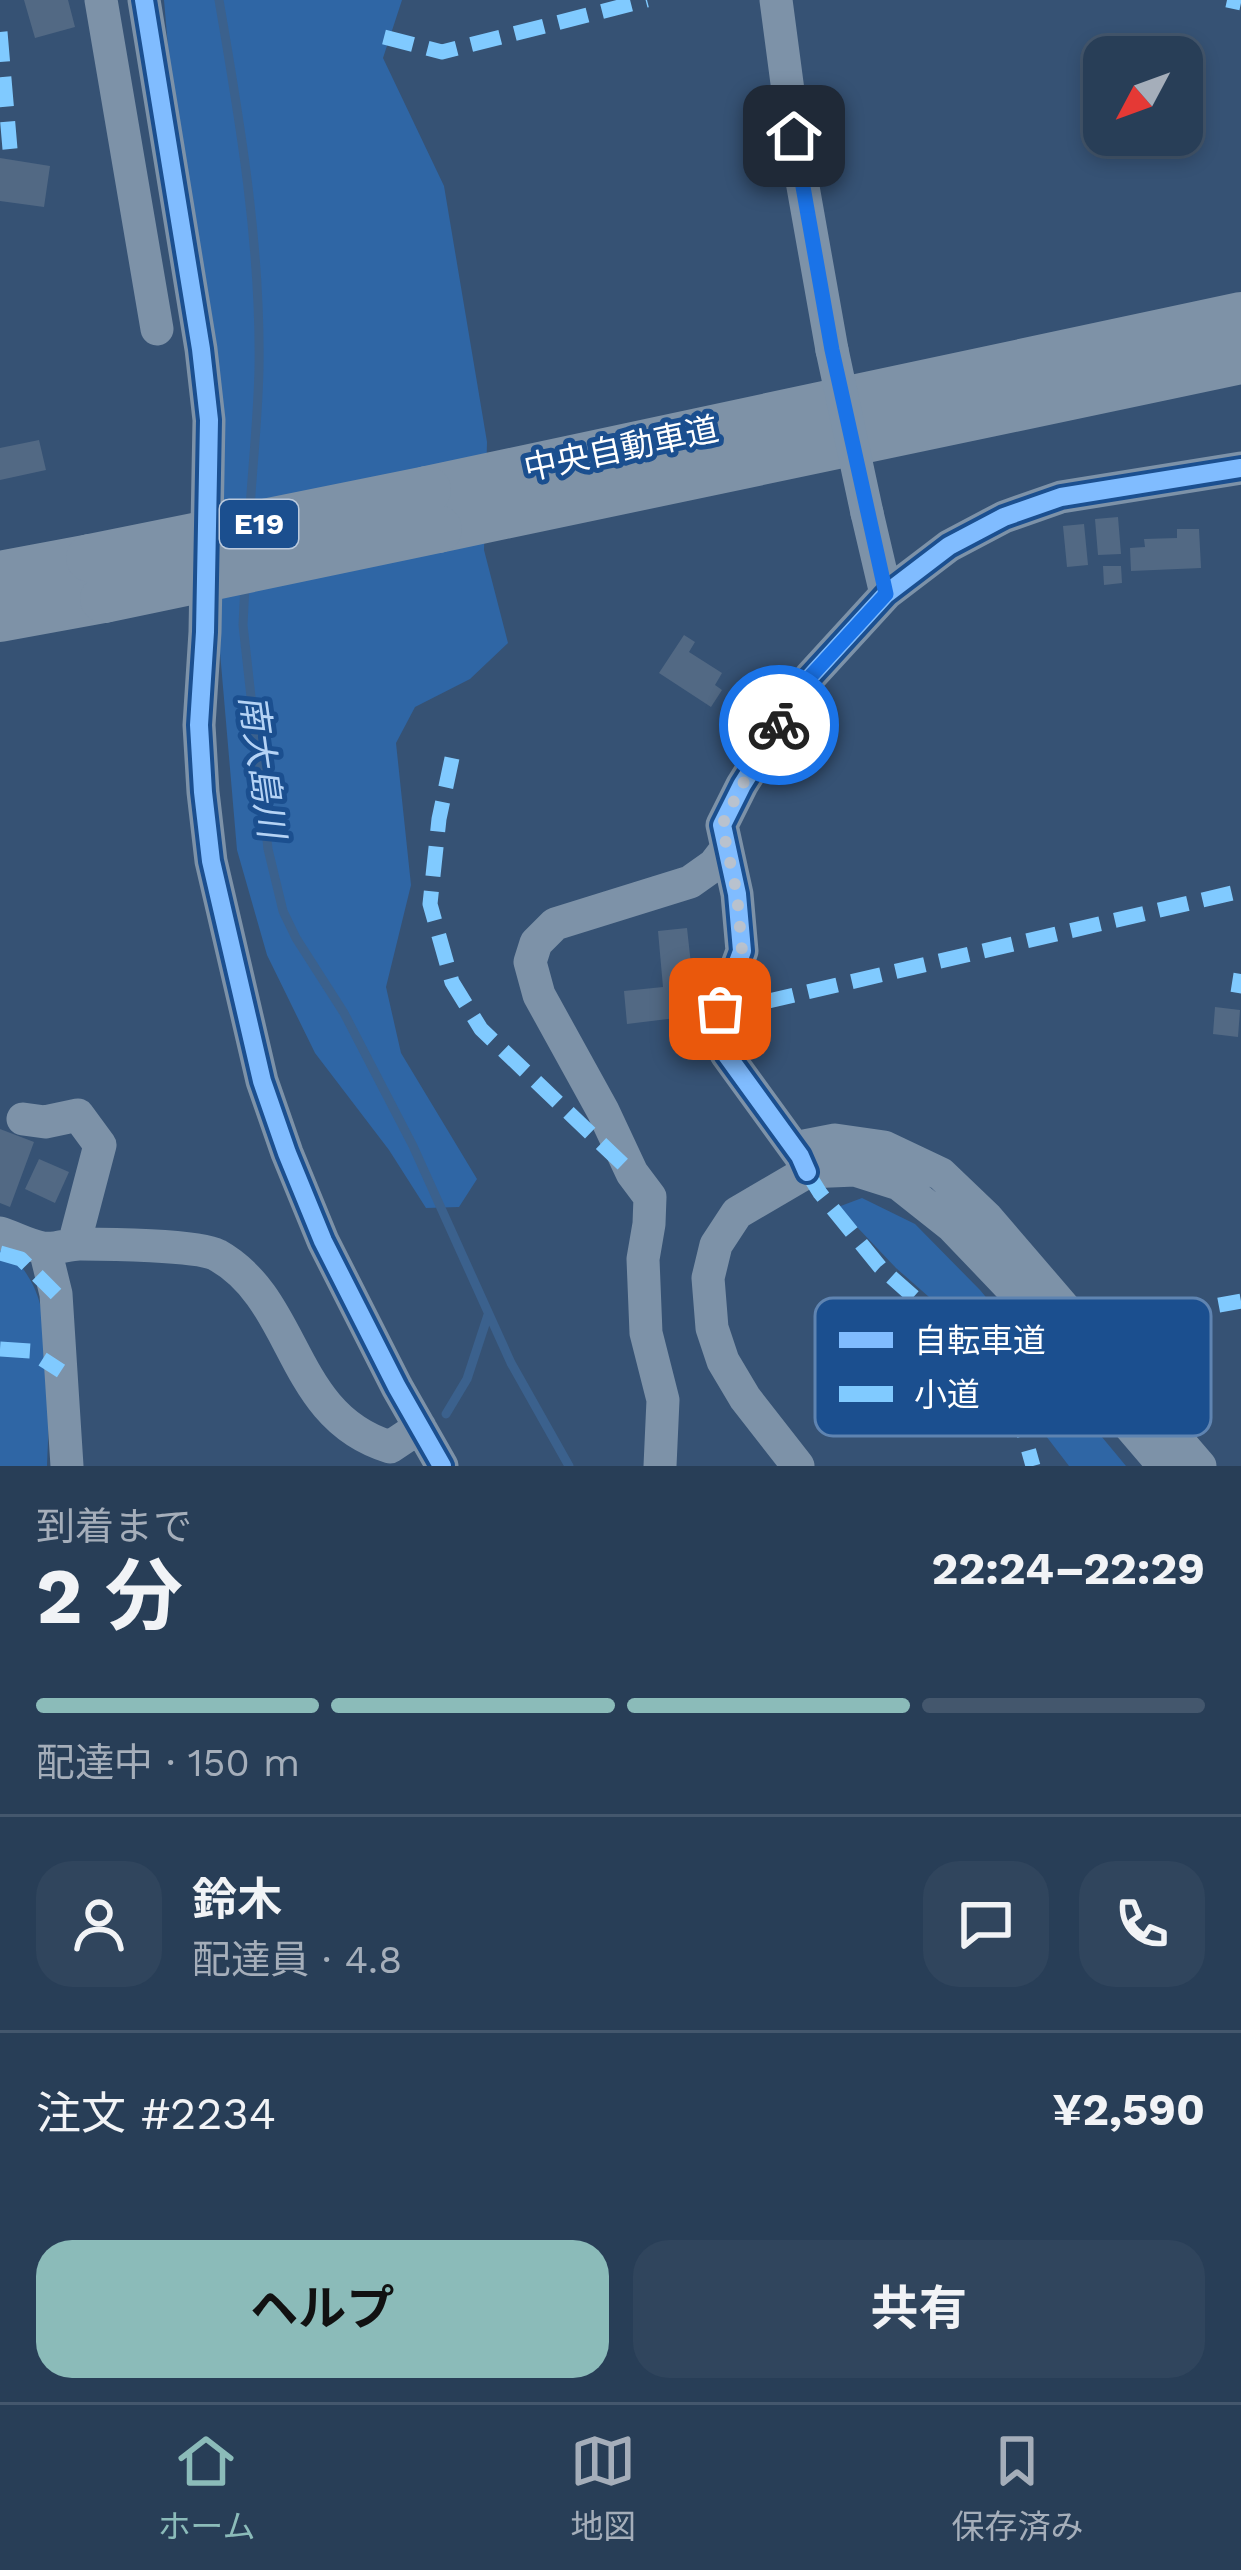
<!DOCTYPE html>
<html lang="ja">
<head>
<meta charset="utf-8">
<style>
  :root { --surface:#283e57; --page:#30455d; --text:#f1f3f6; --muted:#a5aeba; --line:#44576d; --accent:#8bbbb9 }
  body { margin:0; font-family:"Work Sans","Noto Sans JP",sans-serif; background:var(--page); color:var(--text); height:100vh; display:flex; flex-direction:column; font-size:45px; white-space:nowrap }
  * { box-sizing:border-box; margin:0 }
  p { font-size:39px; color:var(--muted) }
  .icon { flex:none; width:66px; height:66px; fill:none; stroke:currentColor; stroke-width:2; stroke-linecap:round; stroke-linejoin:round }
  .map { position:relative; height:1466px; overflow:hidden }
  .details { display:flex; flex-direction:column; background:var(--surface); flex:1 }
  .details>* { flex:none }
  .needle { width:78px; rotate:229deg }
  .tools { position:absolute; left:1083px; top:36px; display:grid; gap:24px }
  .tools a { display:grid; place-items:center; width:120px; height:120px; border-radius:24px; background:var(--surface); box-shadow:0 6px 18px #0003,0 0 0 3px var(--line); font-size:60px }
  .pin { position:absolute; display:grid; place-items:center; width:102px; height:102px; color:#fff; margin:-51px; border-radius:24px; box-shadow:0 6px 18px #0006 }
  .courier { position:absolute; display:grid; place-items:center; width:120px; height:120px; margin:-60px; border:9px solid #1a73e8; border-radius:50%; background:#fff; color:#222; box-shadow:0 3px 15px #0007 }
  .headline em { font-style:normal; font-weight:700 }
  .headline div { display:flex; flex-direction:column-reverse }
  .headline { display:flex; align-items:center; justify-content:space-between; height:204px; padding:0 36px }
  h1 { font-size:78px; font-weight:700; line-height:90px }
  .bar { display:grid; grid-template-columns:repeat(4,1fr); gap:18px 12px; align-content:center; height:144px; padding:0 36px }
  .bar i { height:15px; border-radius:9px; background:var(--line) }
  .bar .current { background:var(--accent) }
  .bar p { grid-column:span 4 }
  .line { display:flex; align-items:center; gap:30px; padding:0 36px; border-top:3px solid var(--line) }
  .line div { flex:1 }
  .round { display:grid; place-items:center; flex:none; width:126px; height:126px; border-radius:36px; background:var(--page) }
  .action { display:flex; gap:24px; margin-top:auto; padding:24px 36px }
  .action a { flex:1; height:138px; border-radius:36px; background:var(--accent); color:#111; font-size:48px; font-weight:700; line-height:138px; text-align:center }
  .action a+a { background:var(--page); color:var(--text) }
  .dock { display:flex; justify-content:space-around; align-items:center; height:168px; border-top:3px solid var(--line); background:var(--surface); font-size:33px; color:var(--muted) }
  .dock a { display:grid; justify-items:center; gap:6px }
  .dock .current { color:var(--accent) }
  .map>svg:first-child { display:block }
  .green { fill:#2f66a5 }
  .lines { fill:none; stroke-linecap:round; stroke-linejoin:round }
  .stream { stroke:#3b618d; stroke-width:9 }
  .building { fill:#526984 }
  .minor { stroke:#7d92a8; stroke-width:33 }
  .highway { stroke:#7e92a7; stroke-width:48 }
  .minor-bridge { stroke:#7d92a8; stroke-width:33 }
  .highway-bridge { stroke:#7e92a7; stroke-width:48 }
  .quiet { stroke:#80caff; stroke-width:15; stroke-dasharray:30 15; stroke-linecap:butt }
  .cycleway-casing { stroke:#1b4f8f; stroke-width:26 }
  .cycleway { stroke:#80bcff; stroke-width:18 }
  .done { stroke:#b9c2ce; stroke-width:12; stroke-dasharray:0 21.6 }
  .route { stroke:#1a73e8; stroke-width:15 }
  .labels { text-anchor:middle; stroke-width:10; stroke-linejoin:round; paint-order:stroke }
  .shield { fill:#1b4f8f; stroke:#bbcadd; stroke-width:3 }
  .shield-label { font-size:30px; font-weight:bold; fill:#fff }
  .street-label { font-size:33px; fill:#fff; stroke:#1b4f8f }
  .water-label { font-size:36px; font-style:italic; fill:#b5d3f5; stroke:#1b4f8f }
  .key { fill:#1b4f8f; stroke:#5f84b1; stroke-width:3 }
  .key-label { font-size:33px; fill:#fff }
</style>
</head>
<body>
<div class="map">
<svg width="1241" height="1466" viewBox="0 0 1241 1466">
  <rect width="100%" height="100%" fill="#365274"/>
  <path class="green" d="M164,0H402L383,58L444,186L487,442L484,550L508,643L470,679L415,707L396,743L411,885L386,987L401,1053L477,1179L459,1207L426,1208L389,1150L315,1053L267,955L237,850Z
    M862,1198L915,1224L980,1290L1126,1466H1069L962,1326L896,1268L838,1207Z
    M0,1243L6,1245C15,1258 26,1271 33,1285C55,1330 49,1416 47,1466H0Z"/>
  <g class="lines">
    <path class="stream" d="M219,0C240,121 261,246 259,369C258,415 253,462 250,508
      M245,585L243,625L268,849L283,911L296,938L344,1013L413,1146L511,1363L569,1466
      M446,1414L467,1379L488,1315"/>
  </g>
  <path class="building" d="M24,0H68L75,27L35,38Z
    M0,158L50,166L44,207L0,201Z
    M39,440L46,470L0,480V448Z
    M1118,517L1121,554L1098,555L1095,519Z
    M1084,524L1088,565L1067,567L1063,526Z
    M1177,529H1199L1201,568L1131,571L1130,548L1145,547L1144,539L1177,538Z
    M1103,566H1121L1122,583L1104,585Z
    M684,635L695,642L689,652L722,673L715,685L722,690L711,707L659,673Z
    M744,705L757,709L750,733L737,730Z
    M687,928L695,1001L675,1003L676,1018L627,1024L624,991L663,987L658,931Z
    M1215,1007L1240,1010L1238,1037L1213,1034Z
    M0,1129L34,1142L10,1207L0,1203Z
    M39,1159L69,1172L55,1203L25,1189Z"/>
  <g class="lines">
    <path class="minor" d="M101,0L157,329
      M144,0L201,349L209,420L205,632L199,725L203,792L211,861L262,1081L287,1153L323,1241L397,1387L442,1466
      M776,0L794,136L832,350
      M867,513L886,594
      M23,1119L45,1122L78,1115L100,1145L74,1244
      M794,1148L835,1140L884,1147L941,1174L987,1218L1200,1466
      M807,1172L800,1156L726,1054L718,1017L742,951L737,894L722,825L742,785L798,696L810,677L886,594L949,546L1004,517L1061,497L1241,468
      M0,1233C13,1237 29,1246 43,1248C55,1250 68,1244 80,1244C105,1244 198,1245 217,1255C299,1301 288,1416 390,1447L420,1427
      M45,1249L56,1294L67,1466
      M660,1466L663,1400L646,1333L643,1259L649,1224L650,1197L632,1173L603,1111L539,995L530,962L536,943L555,924L690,882L714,865L727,848
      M798,1466L745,1398L723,1361L712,1328L708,1278L716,1245L737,1213L807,1172L855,1170L899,1184L952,1226L1016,1293L1164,1466"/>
    <path class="highway" d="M427,490L1241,316
      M438,529L1241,360
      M0,575L90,558
      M0,618L104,599"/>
    <path class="minor-bridge" d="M832,350L867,513"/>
    <path class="highway-bridge" d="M90,558L427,490
      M104,599L438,529"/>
    <path class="quiet" d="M1227,0L1241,3
      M0,32L10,149
      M384,37L442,52L647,0
      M452,758L439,819L430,904L452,982L481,1029L632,1173
      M1238,993L1241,974
      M720,1008L734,1009L1241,891
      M807,1172L820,1193L880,1267L952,1331L1019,1416L1033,1466
      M0,1253L21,1259L56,1294
      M1088,1336L1108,1326L1241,1301
      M0,1349L30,1351L61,1371"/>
    <g class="cycleway-casing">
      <path id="cycleway" d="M144,0L201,349L209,420L205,632L199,725L203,792L211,861L262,1081L287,1153L323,1241L397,1387L442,1466
        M807,1172L800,1156L726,1054L718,1017L742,951L737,894L722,825L742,785L798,696L810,677L886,594L949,546L1004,517L1061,497L1241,468"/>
    </g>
    <use href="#cycleway" class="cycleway"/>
  </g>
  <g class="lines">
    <path class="done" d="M720,1009L742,951L737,894L722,825L742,785L779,725"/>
    <path class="route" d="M779,725L810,677L886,594L832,350L794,136"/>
  </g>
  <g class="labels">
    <rect class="shield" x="220" y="500" width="78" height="48" rx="9"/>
    <g class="shield-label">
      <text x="259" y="534">E19</text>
    </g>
    <g class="street-label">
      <text transform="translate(621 448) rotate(-12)" y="12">中央自動車道</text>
    </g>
    <g class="water-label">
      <text transform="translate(263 766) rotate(82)" y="13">南大島川</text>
    </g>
  </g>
  <rect x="815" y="1298" width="396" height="138" rx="18" class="key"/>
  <rect x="839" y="1332" width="54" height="16" fill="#80bcff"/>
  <rect x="839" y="1386" width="54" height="16" fill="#80caff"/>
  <g class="key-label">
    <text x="914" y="1352">自転車道</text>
    <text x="914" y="1406">小道</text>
  </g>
</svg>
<div class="tools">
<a><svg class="needle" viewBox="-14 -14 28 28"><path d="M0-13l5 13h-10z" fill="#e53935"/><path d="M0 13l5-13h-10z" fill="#a5aeba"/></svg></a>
</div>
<div class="pin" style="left:720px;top:1009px;background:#ea580c"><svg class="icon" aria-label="bag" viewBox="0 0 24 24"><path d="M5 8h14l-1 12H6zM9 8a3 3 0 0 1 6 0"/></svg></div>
<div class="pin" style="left:794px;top:136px;background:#1f2937"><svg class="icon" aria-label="home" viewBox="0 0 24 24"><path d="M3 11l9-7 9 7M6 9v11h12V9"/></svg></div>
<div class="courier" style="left:779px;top:725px"><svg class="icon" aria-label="bike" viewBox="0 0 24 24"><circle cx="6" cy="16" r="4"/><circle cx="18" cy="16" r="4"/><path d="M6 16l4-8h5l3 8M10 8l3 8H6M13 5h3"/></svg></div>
</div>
<section class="details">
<div class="headline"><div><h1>2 分</h1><p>到着まで</p></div><em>22:24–22:29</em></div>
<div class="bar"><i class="current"></i><i class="current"></i><i class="current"></i><i></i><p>配達中 · 150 m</p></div>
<div class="line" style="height:216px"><a class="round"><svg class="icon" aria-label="person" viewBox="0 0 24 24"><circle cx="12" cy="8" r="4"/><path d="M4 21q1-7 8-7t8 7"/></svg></a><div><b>鈴木</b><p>配達員 · 4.8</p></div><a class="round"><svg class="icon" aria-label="chat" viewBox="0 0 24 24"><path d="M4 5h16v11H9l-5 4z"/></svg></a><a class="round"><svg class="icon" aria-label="phone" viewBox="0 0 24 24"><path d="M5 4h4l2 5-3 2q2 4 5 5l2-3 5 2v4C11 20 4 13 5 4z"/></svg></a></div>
<div class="line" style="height:156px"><div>注文 #2234</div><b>¥2,590</b></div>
<div class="action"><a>ヘルプ</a><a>共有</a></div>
</section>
<nav class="dock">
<a class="current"><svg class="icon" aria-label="home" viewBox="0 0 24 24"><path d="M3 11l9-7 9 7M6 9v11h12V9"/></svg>ホーム</a>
<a><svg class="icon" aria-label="map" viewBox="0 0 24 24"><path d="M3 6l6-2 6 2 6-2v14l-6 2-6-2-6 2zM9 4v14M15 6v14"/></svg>地図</a>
<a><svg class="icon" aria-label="saved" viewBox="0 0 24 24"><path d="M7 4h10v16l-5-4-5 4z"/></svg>保存済み</a>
</nav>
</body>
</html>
